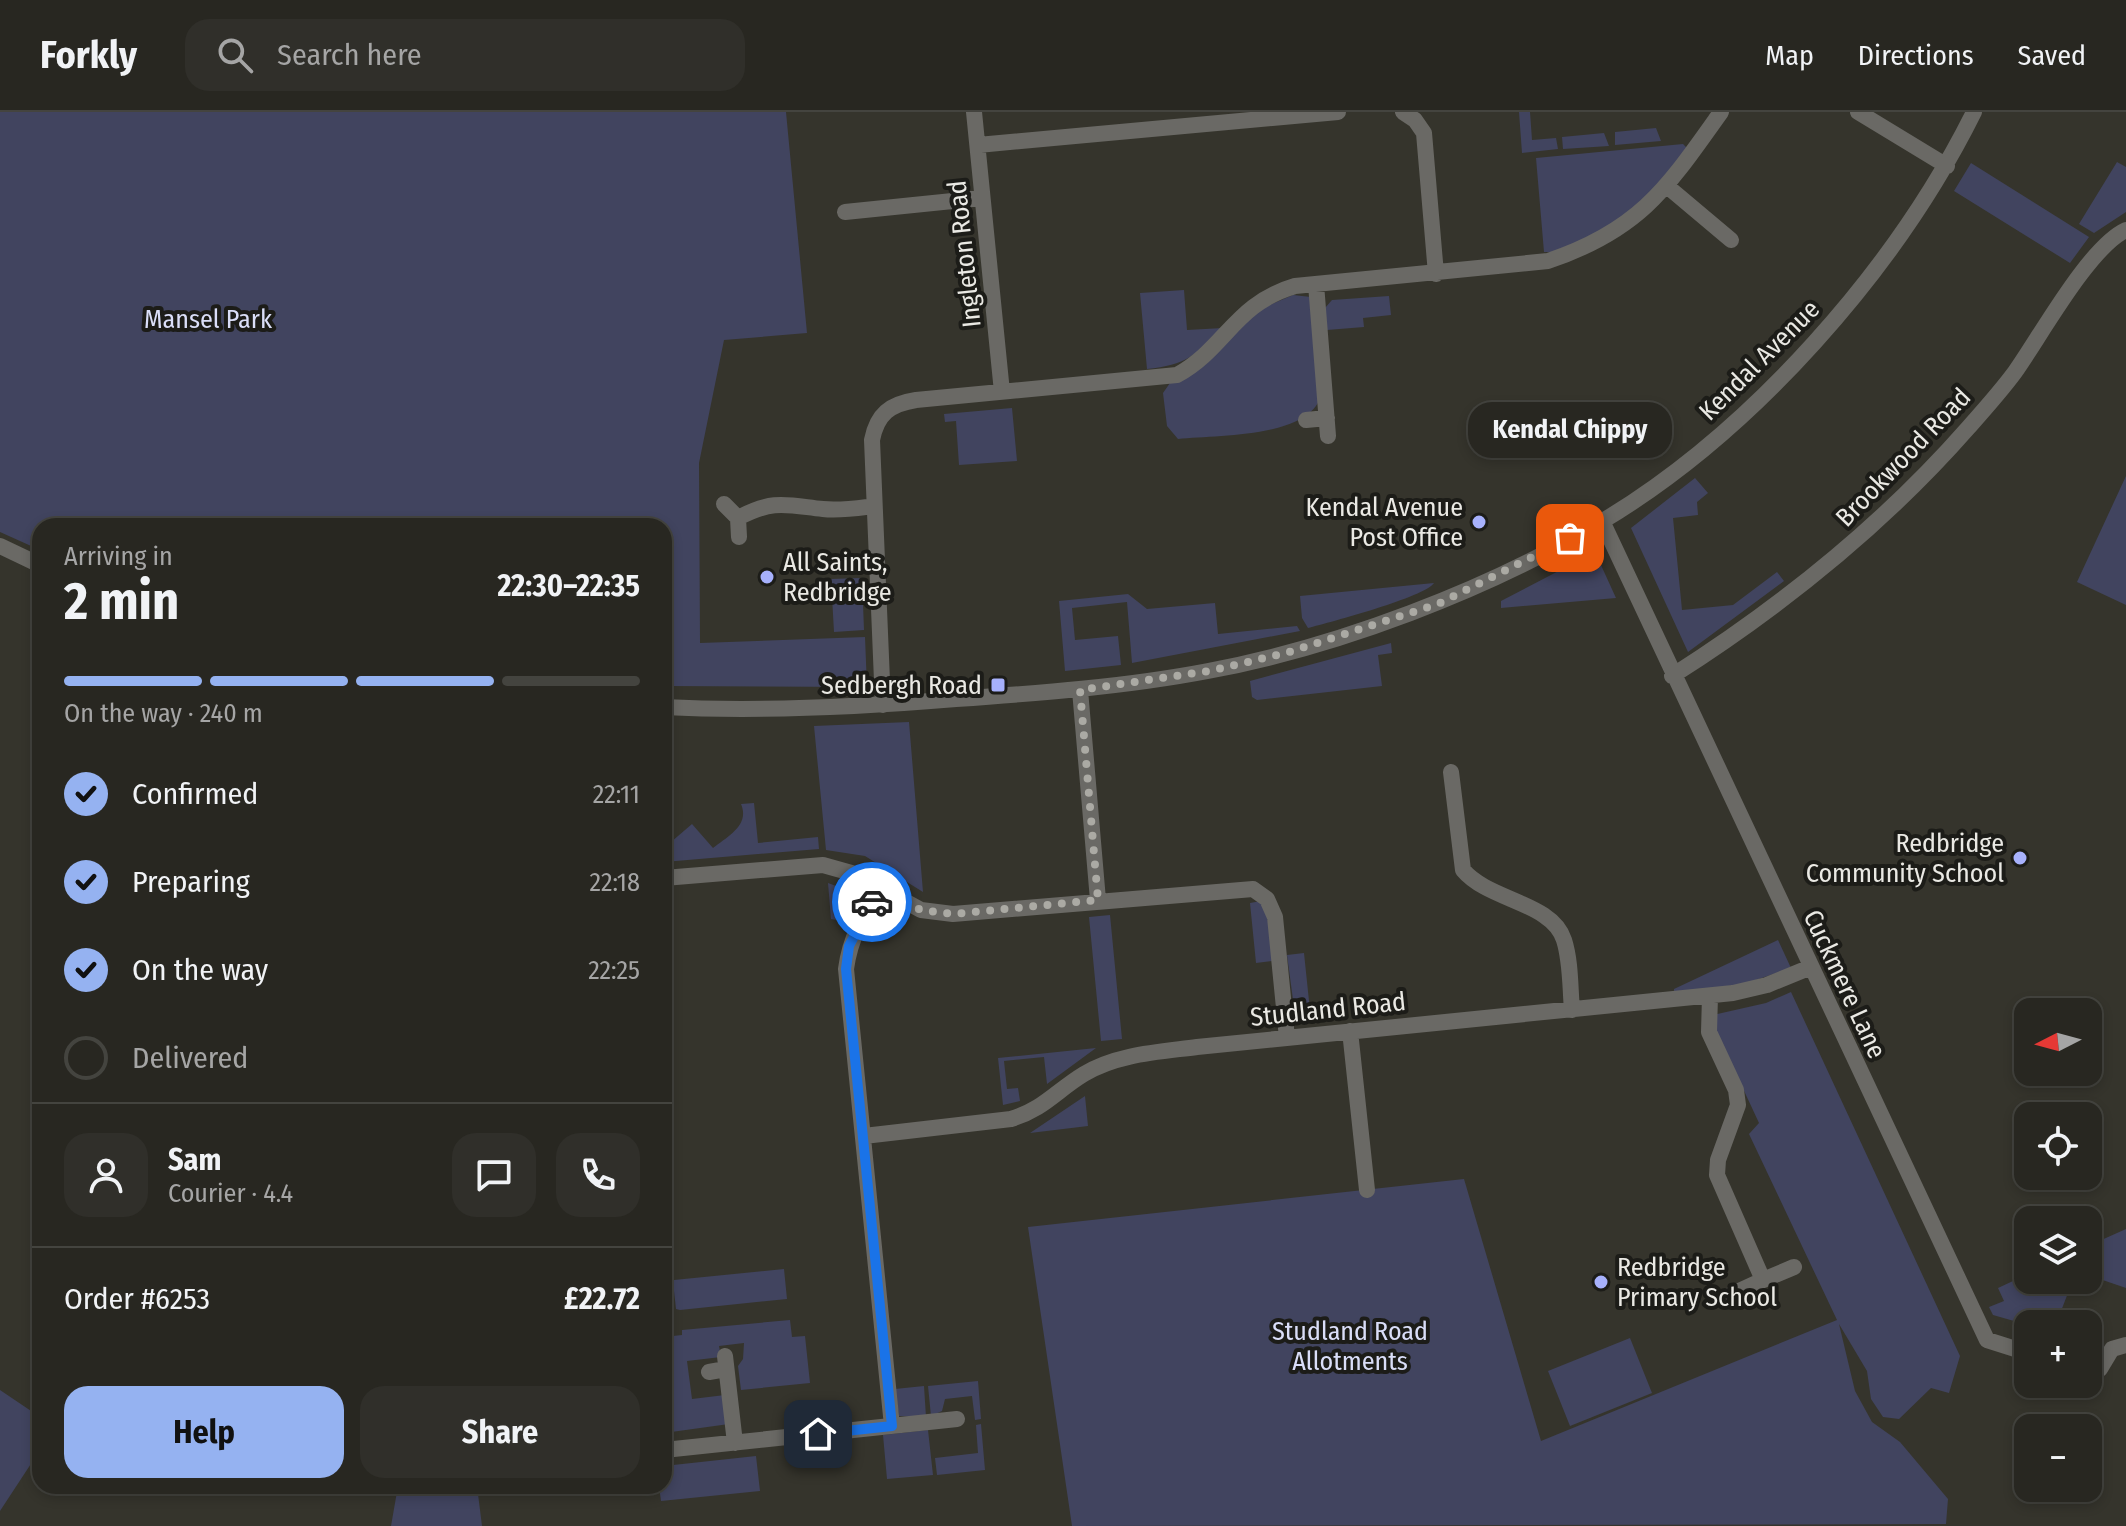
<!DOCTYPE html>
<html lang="en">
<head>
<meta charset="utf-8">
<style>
  :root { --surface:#282721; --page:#302f2a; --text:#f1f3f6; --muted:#a5a5a5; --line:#44443f; --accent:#95b2f1 }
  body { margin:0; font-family:"Fira Sans Condensed",sans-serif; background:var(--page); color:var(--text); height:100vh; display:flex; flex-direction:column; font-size:30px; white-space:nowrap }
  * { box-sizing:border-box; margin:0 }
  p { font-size:26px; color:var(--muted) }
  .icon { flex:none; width:44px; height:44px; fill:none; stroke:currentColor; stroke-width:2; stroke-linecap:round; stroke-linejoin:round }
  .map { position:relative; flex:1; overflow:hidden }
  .sheet { position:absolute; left:32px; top:406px; width:640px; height:976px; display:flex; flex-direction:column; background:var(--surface); border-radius:24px; box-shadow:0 4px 12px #0003,0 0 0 2px var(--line) }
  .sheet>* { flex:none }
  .needle { width:52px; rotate:264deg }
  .controls { position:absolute; left:2014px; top:886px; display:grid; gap:16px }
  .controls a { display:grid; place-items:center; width:88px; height:88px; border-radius:16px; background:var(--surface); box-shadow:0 4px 12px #0003,0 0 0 2px var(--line); font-size:40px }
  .pin { position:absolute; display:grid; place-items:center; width:68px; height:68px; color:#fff; margin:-34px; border-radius:16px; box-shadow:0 4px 12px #0006 }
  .courier { position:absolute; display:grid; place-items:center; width:80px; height:80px; margin:-40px; border:6px solid #1a73e8; border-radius:50%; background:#fff; color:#222; box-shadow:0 2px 10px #0007 }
  .bubble { position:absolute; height:56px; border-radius:24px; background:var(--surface); box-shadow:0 4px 12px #0003,0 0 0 2px var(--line); font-size:26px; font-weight:700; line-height:56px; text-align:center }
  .overview em { font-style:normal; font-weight:700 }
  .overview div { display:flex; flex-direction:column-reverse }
  .overview { display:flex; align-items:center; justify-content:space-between; height:136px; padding:0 32px }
  h1 { font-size:52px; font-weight:700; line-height:60px }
  .bar { display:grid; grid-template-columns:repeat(4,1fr); gap:12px 8px; align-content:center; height:96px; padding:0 32px }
  .bar i { height:10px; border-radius:6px; background:var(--line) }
  .bar .on { background:var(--accent) }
  .bar p { grid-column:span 4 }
  .line { display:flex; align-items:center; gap:20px; padding:0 32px; border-top:2px solid var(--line) }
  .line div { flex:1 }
  .round { display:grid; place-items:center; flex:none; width:84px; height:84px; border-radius:24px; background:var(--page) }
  ol { padding:0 32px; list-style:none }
  li { display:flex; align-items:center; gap:24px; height:88px }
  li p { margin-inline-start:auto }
  li .icon { padding:8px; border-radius:50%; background:var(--accent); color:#111; stroke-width:4 }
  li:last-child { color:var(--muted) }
  li i { width:44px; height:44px; border:4px solid var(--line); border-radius:50% }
  .primary-button { display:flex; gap:16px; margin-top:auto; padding:16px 32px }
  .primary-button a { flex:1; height:92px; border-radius:24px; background:var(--accent); color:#111; font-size:32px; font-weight:700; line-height:92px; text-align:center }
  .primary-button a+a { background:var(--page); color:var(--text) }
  header { display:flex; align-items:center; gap:48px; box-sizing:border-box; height:112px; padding:0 40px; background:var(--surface); border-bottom:2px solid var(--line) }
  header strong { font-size:38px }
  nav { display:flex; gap:44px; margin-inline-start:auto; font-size:28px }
  .search { width:560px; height:72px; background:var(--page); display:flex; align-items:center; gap:20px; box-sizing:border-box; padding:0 28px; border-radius:24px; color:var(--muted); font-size:30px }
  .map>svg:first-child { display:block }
  .green { fill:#41445f }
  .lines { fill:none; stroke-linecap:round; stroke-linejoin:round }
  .minor { stroke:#6a6965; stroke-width:16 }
  .done { stroke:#abaaa4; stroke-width:8; stroke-dasharray:0 14.4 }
  .route { stroke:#1a73e8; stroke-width:10 }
  .poi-dot { fill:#a7b1fc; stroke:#1c1c18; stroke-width:3 }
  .labels { text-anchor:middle; stroke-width:8; stroke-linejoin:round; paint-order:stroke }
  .street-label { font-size:26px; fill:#eae9e4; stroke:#1c1c18 }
  .park-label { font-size:26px; fill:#dadef8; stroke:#1c1c18 }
  .poi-label { font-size:26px; fill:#eae9e4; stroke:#1c1c18; text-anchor:end }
</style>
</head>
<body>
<header>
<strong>Forkly</strong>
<div class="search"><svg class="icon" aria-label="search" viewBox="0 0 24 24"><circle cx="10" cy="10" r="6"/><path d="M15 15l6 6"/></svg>Search here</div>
<nav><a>Map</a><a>Directions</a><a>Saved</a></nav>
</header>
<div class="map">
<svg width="2126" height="1414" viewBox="0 0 2126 1414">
  <rect width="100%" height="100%" fill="#35342c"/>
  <path class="green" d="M0,0H786L807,221L724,228L699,351L700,531L865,525L867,575L664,574V414H40V438L0,420Z
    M1519,0H1530L1532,28L1556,26L1558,37L1522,41Z
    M1656,16L1661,29L1615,33V20Z
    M1604,21L1609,34L1563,37L1562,25Z
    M1683,32L1688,37L1660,74L1605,120L1552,140H1544L1536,46Z
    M2117,50L2126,55V100L2094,121L2079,112Z
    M1971,51L2089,125L2070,151L1954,79Z
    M1184,178L1187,218L1223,216C1196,243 1186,253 1147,257L1140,181Z
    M1293,183L1311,185L1319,289C1300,326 1216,323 1178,327L1167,314L1163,281L1170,271L1206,252L1253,200Z
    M1389,184L1391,203L1363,206L1364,215L1327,218L1325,196L1332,188Z
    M1012,296L1017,349L959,353L956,309L945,310L944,302Z
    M2126,364V493L2077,470Z
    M1695,366L1708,381L1697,390L1698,403L1673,406L1682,498L1733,493L1777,460L1784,469L1688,540L1631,416Z
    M1595,440L1616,486L1501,496V489Z
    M862,466L864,518L834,520L831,467Z
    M1434,471C1425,485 1331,510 1308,516L1302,506L1300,484Z
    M1128,482L1147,497L1215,491L1218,522L1297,514L1300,519L1132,551L1127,490L1072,496L1075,528L1118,524L1121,553L1065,559L1059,489Z
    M1391,531L1392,541L1378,543L1382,574L1257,588L1252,585L1250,569Z
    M909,610L923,780L865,744L826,738L814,614Z
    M754,691L758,731L818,725L819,737L664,750V736L692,712L713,736C728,724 750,713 741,692Z
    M828,771L866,785L852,811L831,807Z
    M1261,789L1266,794L1273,849L1256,851L1250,791Z
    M1110,803L1122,927L1101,929L1089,805Z
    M1778,828L1791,856L1744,872L1674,881V877Z
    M1304,841L1311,908L1296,910L1287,843Z
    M1791,880L1960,1244L1949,1281L1931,1276L1899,1307L1883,1305L1871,1287L1867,1259L1839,1212L1855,1279L1872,1310L1900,1330L1948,1387L1946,1412L1072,1414L1028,1115L1464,1067L1541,1329L1837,1208L1749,1022L1759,1011L1713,912V903L1766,891Z
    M1096,936L1047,972L1044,945L1004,949L1007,977L1018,976L1020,989L1003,993L998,946Z
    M1085,984L1088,1014L1030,1021Z
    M2126,1117V1176L2088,1163V1134Z
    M784,1157L787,1187L680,1198L676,1197L674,1179H664V1169Z
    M2028,1162V1168H2073L2056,1212L2028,1213L1993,1203L1989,1195L2004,1189L1998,1176Z
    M790,1208L792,1225L805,1224L810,1271L741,1278L738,1254L743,1247L744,1231L719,1234L721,1245L687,1249L692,1287L725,1283L729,1312L664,1321V1225L682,1223V1218Z
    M1630,1226L1652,1281L1570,1314L1548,1259Z
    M978,1269L981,1307L975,1308L972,1284L945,1287L942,1299L931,1304L928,1274Z
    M924,1274L926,1305L899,1304L895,1277Z
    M0,1278L40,1305V1338L0,1399Z
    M981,1312L985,1358L937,1363L935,1346L978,1341L976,1313Z
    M928,1318L933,1363L887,1367L883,1323Z
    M756,1344L760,1379L661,1389L659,1374H664V1354Z
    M398,1374H477L482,1414H391Z"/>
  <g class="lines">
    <path class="minor" d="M974,0L1002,280
      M1403,0L1415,8L1424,21L1436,162
      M1858,0L1947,54
      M978,33L1338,0
      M1668,75L1731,128
      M845,100L982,86
      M1316,172L1328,324
      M1306,308L1327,306
      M724,392L738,406C774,387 786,393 823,397C840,399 858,396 874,394
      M738,406L739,425
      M1602,409L1987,1228L2028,1241
      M0,434L40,453
      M1672,564C1782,494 1882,414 1968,316C1984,298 2001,279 2015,260C2040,225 2089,135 2126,118
      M1080,578L1098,788
      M883,593L872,328C877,302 890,292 916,288L1177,263C1226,236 1234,192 1295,174L1548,149C1640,118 1667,76 1721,0
      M664,595C761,600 859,595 956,587C1040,581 1124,575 1208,559C1337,535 1488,478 1601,410C1752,320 1896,157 1974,0
      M1451,660L1463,758C1489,789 1552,790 1564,828C1571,850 1570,876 1572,898
      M664,766L823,753L855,762L921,798L953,802L1253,777L1267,787L1275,805L1287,926
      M880,778C863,804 850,826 846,857L892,1314
      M1710,884L1709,920L1736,978L1738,993L1718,1048L1717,1063L1763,1168L1726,1185
      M1350,919L1367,1078
      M664,1016V1021
      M864,1024L1011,1007C1044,997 1056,979 1084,962C1117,942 1159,940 1197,935L1733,881L1767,873L1811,855
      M1763,1168L1794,1155
      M725,1244L735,1331
      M2088,1258L2100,1257L2112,1237L2126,1233
      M709,1260L726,1257
      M664,1338L957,1307"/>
  </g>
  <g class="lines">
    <path class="done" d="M872,790L880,778L921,798L953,802L1098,788L1080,578L1209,559L1286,541L1438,492L1570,426"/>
    <path class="route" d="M818,1322L892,1314L846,857L849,834L872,790"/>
  </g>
  <g class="poi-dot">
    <circle cx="1479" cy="410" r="8"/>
    <circle cx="767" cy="465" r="8"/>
    <rect x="990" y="565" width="16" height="16" rx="4"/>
    <circle cx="2020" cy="746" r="8"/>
    <circle cx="1601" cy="1170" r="8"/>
  </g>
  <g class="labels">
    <g class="street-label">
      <text transform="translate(964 142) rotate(-96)" y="9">Ingleton Road</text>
      <text transform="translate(1759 248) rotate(-45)" y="9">Kendal Avenue</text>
      <text transform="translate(1903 345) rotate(-46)" y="9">Brookwood Road</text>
      <text transform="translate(1845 872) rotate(65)" y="9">Cuckmere Lane</text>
      <text transform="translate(1328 897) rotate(-6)" y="9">Studland Road</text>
    </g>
    <g class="park-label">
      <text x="208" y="216">Mansel Park</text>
      <text x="1350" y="1228">Studland Road<tspan x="1350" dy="30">Allotments</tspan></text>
    </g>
    <g class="poi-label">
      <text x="1463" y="404">Kendal Avenue<tspan x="1463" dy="30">Post Office</tspan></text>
      <text x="783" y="459" text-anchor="start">All Saints,<tspan x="783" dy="30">Redbridge</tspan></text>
      <text x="982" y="582">Sedbergh Road</text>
      <text x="2004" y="740">Redbridge<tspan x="2004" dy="30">Community School</tspan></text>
      <text x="1617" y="1164" text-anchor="start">Redbridge<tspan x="1617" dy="30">Primary School</tspan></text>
    </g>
  </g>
</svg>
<div class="controls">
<a><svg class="needle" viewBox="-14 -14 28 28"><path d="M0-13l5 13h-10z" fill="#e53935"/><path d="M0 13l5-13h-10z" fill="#a5a5a5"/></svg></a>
<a><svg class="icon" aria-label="locate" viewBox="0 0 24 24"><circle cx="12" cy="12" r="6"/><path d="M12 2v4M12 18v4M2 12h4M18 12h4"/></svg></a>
<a><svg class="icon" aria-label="layers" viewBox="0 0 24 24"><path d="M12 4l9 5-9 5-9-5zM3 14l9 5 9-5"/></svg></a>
<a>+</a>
<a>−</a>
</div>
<div class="pin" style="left:1570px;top:426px;background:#ea580c"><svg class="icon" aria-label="bag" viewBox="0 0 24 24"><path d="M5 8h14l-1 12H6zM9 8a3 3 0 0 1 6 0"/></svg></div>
<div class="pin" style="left:818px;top:1322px;background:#1f2937"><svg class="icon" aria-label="home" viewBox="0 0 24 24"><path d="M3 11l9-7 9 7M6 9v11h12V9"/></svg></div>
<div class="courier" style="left:872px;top:790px"><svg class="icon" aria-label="car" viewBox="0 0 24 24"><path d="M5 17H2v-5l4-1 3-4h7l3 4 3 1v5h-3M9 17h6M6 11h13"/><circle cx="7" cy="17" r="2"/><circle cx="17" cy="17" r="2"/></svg></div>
<div class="bubble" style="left:1468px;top:290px;width:204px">Kendal Chippy</div>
<section class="sheet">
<div class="overview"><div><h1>2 min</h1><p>Arriving in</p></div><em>22:30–22:35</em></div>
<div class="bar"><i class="on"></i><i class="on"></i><i class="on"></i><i></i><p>On the way · 240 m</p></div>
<ol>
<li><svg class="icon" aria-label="check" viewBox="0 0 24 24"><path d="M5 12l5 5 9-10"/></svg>Confirmed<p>22:11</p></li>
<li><svg class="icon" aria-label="check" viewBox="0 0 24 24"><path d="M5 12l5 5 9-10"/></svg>Preparing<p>22:18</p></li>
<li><svg class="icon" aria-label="check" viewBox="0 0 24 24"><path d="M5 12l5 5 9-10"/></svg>On the way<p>22:25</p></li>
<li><i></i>Delivered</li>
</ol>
<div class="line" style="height:144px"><a class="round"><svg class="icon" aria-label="person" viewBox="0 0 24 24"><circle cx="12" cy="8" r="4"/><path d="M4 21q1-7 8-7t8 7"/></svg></a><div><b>Sam</b><p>Courier · 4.4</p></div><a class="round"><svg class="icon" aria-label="chat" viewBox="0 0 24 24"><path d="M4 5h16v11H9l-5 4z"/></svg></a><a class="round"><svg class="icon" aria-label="phone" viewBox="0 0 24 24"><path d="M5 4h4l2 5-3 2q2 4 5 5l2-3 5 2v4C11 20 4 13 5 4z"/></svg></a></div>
<div class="line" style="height:104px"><div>Order #6253</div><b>£22.72</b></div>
<div class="primary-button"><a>Help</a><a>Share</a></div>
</section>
</div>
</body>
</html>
